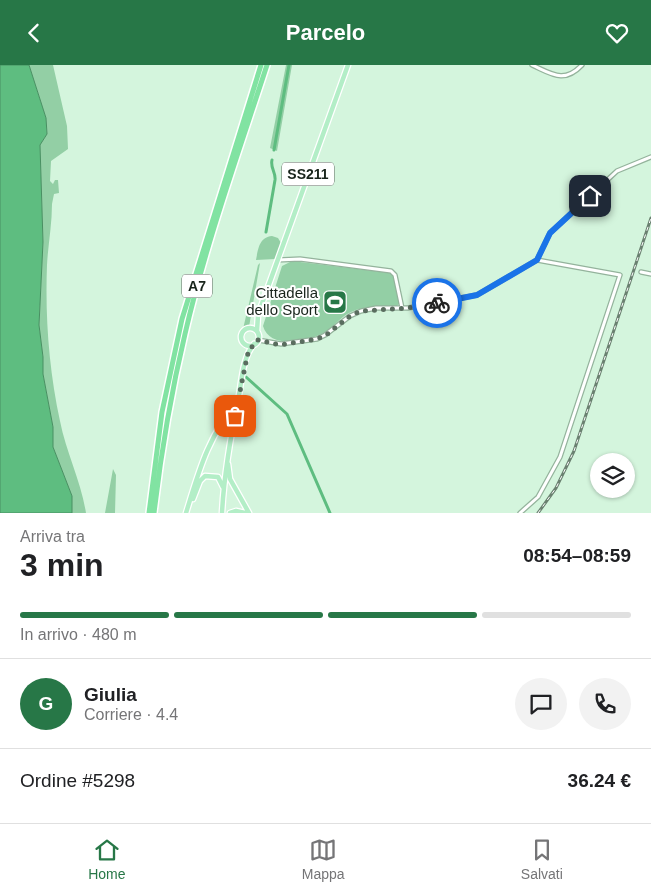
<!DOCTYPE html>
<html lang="it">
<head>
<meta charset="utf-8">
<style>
  :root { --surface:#fff; --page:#f2f2f2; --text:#202124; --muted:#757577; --line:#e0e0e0; --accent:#277747 }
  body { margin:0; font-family:Arial,sans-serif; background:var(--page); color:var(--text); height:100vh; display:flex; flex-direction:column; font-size:19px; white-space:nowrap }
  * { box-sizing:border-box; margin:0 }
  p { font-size:16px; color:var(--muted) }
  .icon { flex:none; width:28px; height:28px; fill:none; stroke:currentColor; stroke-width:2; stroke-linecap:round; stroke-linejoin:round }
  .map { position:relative; height:448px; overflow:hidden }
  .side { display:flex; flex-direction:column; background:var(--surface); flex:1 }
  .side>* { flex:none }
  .tools { position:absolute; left:590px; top:388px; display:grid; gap:10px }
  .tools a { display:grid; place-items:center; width:45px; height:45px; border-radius:50%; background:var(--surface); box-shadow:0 1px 4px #0004; font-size:25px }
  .pin { position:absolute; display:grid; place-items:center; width:42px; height:42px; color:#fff; margin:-21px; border-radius:10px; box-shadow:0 2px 8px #0006 }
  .courier { position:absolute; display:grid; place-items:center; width:50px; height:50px; margin:-25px; border:4px solid #1a73e8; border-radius:50%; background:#fff; color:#222; box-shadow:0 1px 6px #0007 }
  .head em { font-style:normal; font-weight:600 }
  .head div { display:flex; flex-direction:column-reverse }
  .head { display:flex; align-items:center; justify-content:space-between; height:85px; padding:0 20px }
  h1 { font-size:32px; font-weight:600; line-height:38px }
  .bar { display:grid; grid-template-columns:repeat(4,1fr); gap:8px 5px; align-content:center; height:60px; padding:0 20px }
  .bar i { height:6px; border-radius:4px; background:var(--line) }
  .bar .current { background:var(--accent) }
  .bar p { grid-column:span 4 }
  .line { display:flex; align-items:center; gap:12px; padding:0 20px; border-top:1px solid var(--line) }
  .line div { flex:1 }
  .round { display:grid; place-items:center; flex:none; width:52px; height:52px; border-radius:26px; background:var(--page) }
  header { display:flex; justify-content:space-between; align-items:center; height:65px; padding:0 20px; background:var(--accent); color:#fff; font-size:22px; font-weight:600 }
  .tab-bar { display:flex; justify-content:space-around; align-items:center; height:70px; border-top:1px solid var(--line); background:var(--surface); font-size:14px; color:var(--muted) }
  .tab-bar a { display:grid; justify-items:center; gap:2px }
  .tab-bar .current { color:var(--accent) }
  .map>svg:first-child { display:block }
  .green { fill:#93cfa5 }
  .water { fill:#5ebd80; stroke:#498f62 }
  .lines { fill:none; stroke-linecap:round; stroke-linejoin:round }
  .canal { stroke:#5ebd80; stroke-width:3 }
  .minor-casing { stroke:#94b39c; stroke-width:5.5 }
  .major-casing { stroke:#fff; stroke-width:7 }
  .highway-casing { stroke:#fff; stroke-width:8 }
  .minor { stroke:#fff; stroke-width:3 }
  .major { stroke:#b3eec7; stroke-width:4.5 }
  .highway { stroke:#81e3a2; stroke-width:5 }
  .rail-casing { stroke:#6a8070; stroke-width:3 }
  .rail { stroke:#fff; stroke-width:1; stroke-dasharray:4; stroke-linecap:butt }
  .done { stroke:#5a6d5f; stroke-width:5; stroke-dasharray:0 9 }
  .route { stroke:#1a73e8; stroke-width:6 }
  .labels { text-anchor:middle; stroke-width:4; stroke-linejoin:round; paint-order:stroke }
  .shield { fill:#fff; stroke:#5d665f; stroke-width:1 }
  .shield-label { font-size:14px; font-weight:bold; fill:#18241b }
  .poi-label { font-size:15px; fill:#18241b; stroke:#fff; text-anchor:end }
</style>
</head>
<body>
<header><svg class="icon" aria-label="back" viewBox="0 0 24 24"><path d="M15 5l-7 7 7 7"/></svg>Parcelo<svg class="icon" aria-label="heart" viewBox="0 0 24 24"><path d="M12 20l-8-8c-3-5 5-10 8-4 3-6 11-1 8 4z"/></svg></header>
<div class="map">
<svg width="651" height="448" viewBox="0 0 651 448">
  <rect width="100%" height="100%" fill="#d4f5dd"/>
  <path class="green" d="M29,0H53L67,61L68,84L51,96L50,116L53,119L55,115H58L59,128L54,129L52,139C52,160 48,180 47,200C45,252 49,305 60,356C66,387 81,416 86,448H72V431L53,382V362L43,309V292L39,260L43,177L40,80L47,69L46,53Z
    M286,0H292L277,86L270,83Z
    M272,171L278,173L281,178L275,194L256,195C258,185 259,172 272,171Z
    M292,196L391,208L393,210L400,238L397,241C381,242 366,240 351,247C342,251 335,260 327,266C311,276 270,286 263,261L282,201Z
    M260,198L249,262L243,264L258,200Z
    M113,404L116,410L115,448H105Z"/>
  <path class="water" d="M0,0H29L46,53L47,69L40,80L43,177L39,260L43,292V309L53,362V382L72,431V448H0Z"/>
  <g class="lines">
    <path class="canal" d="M274,85L289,0
      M266,167L275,115C276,107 270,103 272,95
      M246,312L287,349L330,448"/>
    <g class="minor-casing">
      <path id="minor" d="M532,0C552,9 564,19 582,0
        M278,195L300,194L391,206L395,210L402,243
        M641,207L651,209
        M258,275L281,279L317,274L325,270L350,251L361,246L376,243H408L477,230L537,195L550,168L617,106L651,92
        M520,448L538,432L560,392L620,210L537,195"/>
    </g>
    <g class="major-casing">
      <path id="major" d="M241 272a9 9 0 1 1 18 0a9 9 0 1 1-18 0Z
        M257,266L258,250L264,233L348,0
        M228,399L230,414L249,448
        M193,434L200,416L205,411L218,412L223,422
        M186,448C198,409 209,368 238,337
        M222,448C224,408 231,369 239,330C242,313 243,292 254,279
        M230,448L236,446L245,448"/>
    </g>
    <g class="highway-casing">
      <path id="highway" d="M149,448L162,347L182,254L261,0
        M154,448C161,388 171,328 185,269C206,178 238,89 267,0"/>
    </g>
    <use href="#minor" class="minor"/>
    <use href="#major" class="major"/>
    <use href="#highway" class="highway"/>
    <g class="rail-casing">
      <path id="rail" d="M538,448L556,423L574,386L651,153"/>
    </g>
    <use href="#rail" class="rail"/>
  </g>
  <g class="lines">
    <path class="done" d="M235,351L247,292L249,285L258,275L280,280L317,274L326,270L350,251L361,246L408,243L437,238"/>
    <path class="route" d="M437,238L477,230L537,195L550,168L590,131"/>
  </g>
  <defs>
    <g id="stadium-square" transform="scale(1.25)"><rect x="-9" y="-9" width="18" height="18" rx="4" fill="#277747" stroke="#fff"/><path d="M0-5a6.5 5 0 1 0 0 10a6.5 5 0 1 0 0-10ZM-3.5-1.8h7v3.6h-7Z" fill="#fff"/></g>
  </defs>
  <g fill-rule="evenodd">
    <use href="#stadium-square" x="335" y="237"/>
  </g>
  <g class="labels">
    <g class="shield">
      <rect x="282" y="97.5" width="52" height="23" rx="4"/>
      <rect x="182" y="209.5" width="30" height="23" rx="4"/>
    </g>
    <g class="shield-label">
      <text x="308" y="114">SS211</text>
      <text x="197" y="226">A7</text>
    </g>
    <g class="poi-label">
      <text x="318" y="233">Cittadella<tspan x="318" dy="17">dello Sport</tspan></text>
    </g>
  </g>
</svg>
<div class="tools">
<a><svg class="icon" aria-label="layers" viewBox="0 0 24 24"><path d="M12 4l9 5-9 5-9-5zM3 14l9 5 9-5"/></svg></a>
</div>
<div class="pin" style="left:235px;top:351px;background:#ea580c"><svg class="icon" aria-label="bag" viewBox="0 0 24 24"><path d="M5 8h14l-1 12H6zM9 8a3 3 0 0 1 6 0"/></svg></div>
<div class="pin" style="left:590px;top:131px;background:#1f2937"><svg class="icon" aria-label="home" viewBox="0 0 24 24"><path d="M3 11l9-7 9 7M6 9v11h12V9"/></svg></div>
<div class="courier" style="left:437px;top:238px"><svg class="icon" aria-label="bike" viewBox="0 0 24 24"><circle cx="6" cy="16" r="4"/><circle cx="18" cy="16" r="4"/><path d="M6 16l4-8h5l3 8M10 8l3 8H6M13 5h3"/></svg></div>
</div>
<section class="side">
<div class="head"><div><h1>3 min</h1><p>Arriva tra</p></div><em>08:54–08:59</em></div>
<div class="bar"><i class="current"></i><i class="current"></i><i class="current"></i><i></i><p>In arrivo · 480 m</p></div>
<div class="line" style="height:90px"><b class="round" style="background:var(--accent);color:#fff">G</b><div><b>Giulia</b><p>Corriere · 4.4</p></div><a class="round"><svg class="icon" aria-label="chat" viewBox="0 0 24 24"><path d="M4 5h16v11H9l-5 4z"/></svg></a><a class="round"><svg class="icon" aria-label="phone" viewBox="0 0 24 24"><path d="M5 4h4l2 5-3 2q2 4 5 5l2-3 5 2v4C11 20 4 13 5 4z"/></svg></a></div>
<div class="line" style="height:65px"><div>Ordine #5298</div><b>36.24 €</b></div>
</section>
<nav class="tab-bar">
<a class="current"><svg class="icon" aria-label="home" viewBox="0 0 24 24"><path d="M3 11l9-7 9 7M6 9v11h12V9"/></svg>Home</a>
<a><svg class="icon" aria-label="map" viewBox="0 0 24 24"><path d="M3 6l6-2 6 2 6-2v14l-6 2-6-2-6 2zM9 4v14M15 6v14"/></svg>Mappa</a>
<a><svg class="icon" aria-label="saved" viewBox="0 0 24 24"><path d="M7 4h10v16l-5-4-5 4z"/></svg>Salvati</a>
</nav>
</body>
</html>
